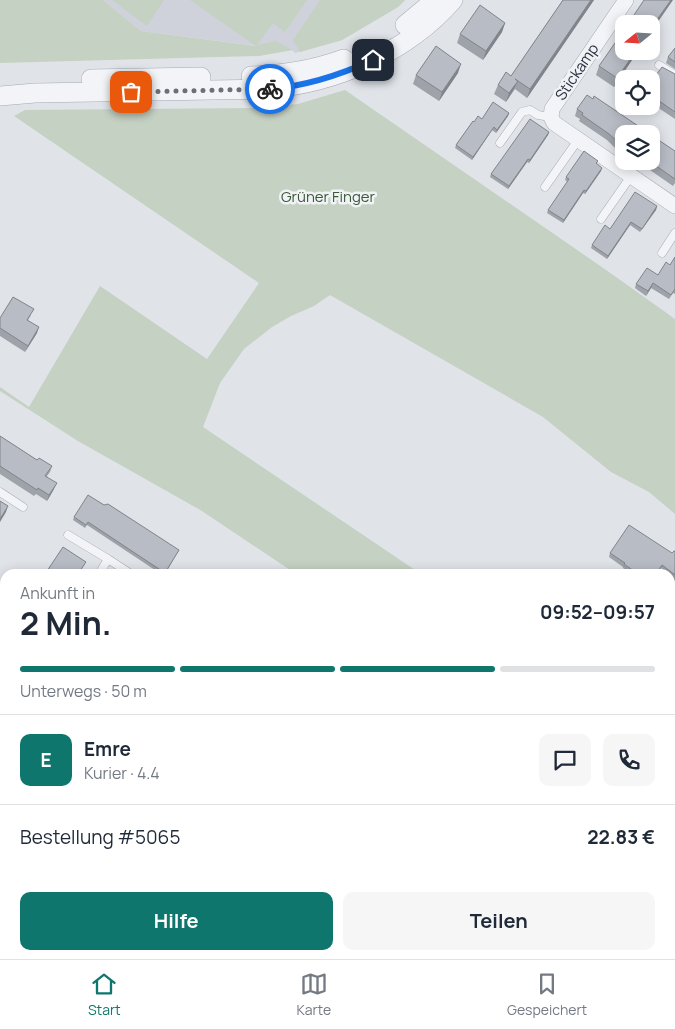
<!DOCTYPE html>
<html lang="de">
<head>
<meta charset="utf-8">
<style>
  :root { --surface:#fff; --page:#f6f6f7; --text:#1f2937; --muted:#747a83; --line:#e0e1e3; --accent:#0f766e }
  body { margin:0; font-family:Manrope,sans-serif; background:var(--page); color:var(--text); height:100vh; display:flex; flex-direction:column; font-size:19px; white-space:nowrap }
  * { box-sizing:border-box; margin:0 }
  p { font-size:16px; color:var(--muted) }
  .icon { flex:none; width:28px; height:28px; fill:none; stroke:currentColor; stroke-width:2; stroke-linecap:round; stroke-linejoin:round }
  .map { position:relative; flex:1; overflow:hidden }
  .panel { position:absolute; left:0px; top:569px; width:675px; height:391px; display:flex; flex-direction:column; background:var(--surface); border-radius:15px 15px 0 0; box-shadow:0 2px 12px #0003 }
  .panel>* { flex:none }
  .needle { width:32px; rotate:252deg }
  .tools { position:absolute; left:615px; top:15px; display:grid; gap:10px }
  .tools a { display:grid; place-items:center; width:45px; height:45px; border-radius:10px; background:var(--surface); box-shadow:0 2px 12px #0003; font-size:25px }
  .pin { position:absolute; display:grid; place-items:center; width:42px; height:42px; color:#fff; margin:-21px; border-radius:10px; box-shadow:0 2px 8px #0006 }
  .courier { position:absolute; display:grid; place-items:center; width:50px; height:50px; margin:-25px; border:4px solid #1a73e8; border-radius:50%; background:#fff; color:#222; box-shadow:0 1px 6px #0007 }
  .headline em { font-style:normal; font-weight:700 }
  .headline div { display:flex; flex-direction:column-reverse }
  .headline { display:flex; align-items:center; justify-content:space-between; height:85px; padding:0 20px }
  h1 { font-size:32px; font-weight:700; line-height:38px }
  .bar { display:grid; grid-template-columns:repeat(4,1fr); gap:8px 5px; align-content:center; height:60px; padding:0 20px }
  .bar i { height:6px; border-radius:4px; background:var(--line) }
  .bar .on { background:var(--accent) }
  .bar p { grid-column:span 4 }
  .line { display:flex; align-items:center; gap:12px; padding:0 20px; border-top:1px solid var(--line) }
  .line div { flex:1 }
  .round { display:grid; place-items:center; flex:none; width:52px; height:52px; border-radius:10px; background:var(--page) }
  .primary-button { display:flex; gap:10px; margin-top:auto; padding:10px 20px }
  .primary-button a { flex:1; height:58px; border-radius:10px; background:var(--accent); color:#fff; font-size:20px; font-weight:700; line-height:58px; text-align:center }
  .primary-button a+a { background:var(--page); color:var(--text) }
  .menu { display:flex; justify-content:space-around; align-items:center; height:70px; border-top:1px solid var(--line); background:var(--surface); font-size:14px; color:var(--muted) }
  .menu a { display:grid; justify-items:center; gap:2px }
  .menu .on { color:var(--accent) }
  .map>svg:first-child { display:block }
  .built { fill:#cfd2da }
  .green { fill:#c5d1c2 }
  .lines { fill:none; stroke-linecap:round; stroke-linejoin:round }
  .service-casing { stroke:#a6aab2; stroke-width:9 }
  .minor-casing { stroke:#a6aab2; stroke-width:16 }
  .tertiary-casing { stroke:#a6aab2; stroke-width:20 }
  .service { stroke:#f3f4f7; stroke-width:8 }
  .minor { stroke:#f3f4f7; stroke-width:15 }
  .tertiary { stroke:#f3f4f7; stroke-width:19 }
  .wall { fill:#9ea2a9 }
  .shaded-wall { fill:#81848a }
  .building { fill:#b8bcc5; stroke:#81848a }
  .done { stroke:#6a6f7a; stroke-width:5; stroke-dasharray:0 9 }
  .route { stroke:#1a73e8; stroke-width:6 }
  .labels { text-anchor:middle; stroke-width:5; stroke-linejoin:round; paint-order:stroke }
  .street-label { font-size:15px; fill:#2a303f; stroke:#f0f2f6 }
  .park-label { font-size:15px; fill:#3d5938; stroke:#f0f2f6 }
</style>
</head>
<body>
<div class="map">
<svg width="675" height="959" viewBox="0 0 675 959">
  <rect width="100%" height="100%" fill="#e0e3e8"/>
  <path class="built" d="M103,0H405L398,7L342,40L295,53L290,48L257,46L141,31Z"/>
  <path class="green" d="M0,0H103L141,31L256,46L190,0H307L285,32L273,23L257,45L276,41L293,50L259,56L0,63Z
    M112,0H164L147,26Z
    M320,0H405L398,7L342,40L300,52L293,40Z
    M345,90L609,272L675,319V514L649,492L611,472L543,417L330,295L314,306L291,316L272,327L244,349L220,383L203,427L421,574H296L202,511L78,441L0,391V387L29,407L100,286L207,359L259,283L14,116L25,110L257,108L298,104Z
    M670,811L675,815V959H498L501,955H670Z"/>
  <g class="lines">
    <g class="service-casing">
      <path id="service" d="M659,65L675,75
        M500,143L522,112L530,110L538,115L551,117
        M545,187L578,140
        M601,219L631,176
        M662,253L675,233
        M0,492L23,507
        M68,535L108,559
        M99,574L108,559L131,574
        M0,746L5,749
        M0,914L5,917
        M60,955L66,959
        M285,955L291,959
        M82,959L84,955
        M273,959L275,955
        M561,959L563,955"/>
    </g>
    <g class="minor-casing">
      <path id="minor" d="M626,0L552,109L551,117L554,123L675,206
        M0,654L5,657
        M0,855L5,847
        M457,955L463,959"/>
    </g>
    <g class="tertiary-casing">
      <path id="tertiary" d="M405,25L435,0
        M251,76C283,75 314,70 344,59
        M91,79L201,77
        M0,96L35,93L267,89C335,83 407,53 453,0"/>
    </g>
    <use href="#service" class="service"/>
    <use href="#minor" class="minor"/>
    <use href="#tertiary" class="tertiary"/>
  </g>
  <path class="wall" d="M563,0H594L527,98L515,89L506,102L494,94L498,85L511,76Z
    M505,23L502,32L483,60L457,43L460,34Z
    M675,48V69L666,63L668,57Z
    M638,51L614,87L596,75L599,66Z
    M458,73L439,101L413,84L416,75Z
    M675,74V119L651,103V82Z
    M577,109L624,134V152L615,148L607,140L579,121L580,119L575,116Z
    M509,113L508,116L496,133L492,130L472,160L455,148L456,145L474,122L482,119Z
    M549,132L548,135L529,163L527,162L508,189L490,177L491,174Z
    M675,151V183L673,186L637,161H651Z
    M597,164L601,171L585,194L583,193L563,223L547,213L548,210L568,182L565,180L566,177Z
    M657,206L656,210L640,232L630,225L607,259L591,248L592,245Z
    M675,257V294L673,293L669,299L651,288L646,296L635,288L636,284L658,275L670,265Z
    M31,315L28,320L37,333L25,352L0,336V318Z
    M0,436L37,460L52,466L50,472L47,476L54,489L47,501L36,494L34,496L0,474Z
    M74,517L179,550L165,574H161L87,525L85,528L73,520Z
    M675,551V581L670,576V574H667L661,568L657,574H631L623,568V567L609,557L610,553H672Z
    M675,589V609L670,605V595Z
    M0,763L3,765L5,764V801L0,798Z
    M5,868V896L0,893V876Z
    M307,955H329L319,957L317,959H313Z"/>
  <path class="shaded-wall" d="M591,0H594L527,98L530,89Z
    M671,0H673L651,32V28Z
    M505,23L502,32L483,60L486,51Z
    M636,51H638L614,87L617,78Z
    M461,64L458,73L439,101L442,92Z
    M518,81L514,89L506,102L509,93Z
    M509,113L508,116L496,133L497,130Z
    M494,127L472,160L473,157Z
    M549,132L548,135L529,163L530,160Z
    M528,159L527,162L508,189L509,186Z
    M602,168L601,171L585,194L586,191Z
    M584,190L583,193L563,223L564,220Z
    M657,206L656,210L640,232L642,229Z
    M631,222L630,225L607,259L608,256Z
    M653,283L651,288L646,296L648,291Z
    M39,327L37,333L25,352L28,346Z
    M57,483L54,489L47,501L49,495Z
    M8,506L6,512L0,522V519Z
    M318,955H329L319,957L317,959Z
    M391,955H396L395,956L391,957L390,959H388Z"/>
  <path class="building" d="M563,0H591L530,89L515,79L518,81L509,93L498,85L506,72L511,76Z
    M644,0H671L651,28V24H628Z
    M480,5L505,23L486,51L460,34Z
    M624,30V51H636L617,78L599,66Z
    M436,46L461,64L442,92L416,75Z
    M675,48V62L668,57Z
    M662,67L675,74V112L652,96L654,94L651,92V82Z
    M587,95L593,99L594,96L650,134H624V144L618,142L609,134L582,115L583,113L577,109Z
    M493,102L509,113L497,130L494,127L473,157L456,145L473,121L474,122L478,116L482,119Z
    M530,119L549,132L530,160L528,159L509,186L491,174Z
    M651,135L675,151V179L649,161H651Z
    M584,151L598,161L596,163L602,168L586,191L584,190L564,220L548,210L569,179L566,177Z
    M635,192L657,206L642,229L631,222L608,256L592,245L605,225L610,229Z
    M675,257V289L671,295L653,283L648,291L636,284L647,268L658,275L666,262L670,265Z
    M13,297L34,309L27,320L39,327L28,346L0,328V318Z
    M0,436L37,460L39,458L52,466L45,476L57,483L49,495L38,488L37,490L0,466Z
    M88,495L104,505L108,504L179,550L165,573L88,522L86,525L74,517Z
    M0,501L8,506L0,519Z
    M629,525L672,553L674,551H675V575L662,565L656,574H638L624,564L625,563L610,553Z
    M63,547L86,562L78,574H45Z
    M675,589V604L670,600V595Z
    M0,763L3,765L4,763L5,764V798L0,795Z
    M5,868V889L0,886V876Z
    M0,927L5,930V955H44L50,959H0Z
    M103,955H136L134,959H100Z
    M213,955H249L247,959H211Z
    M370,955H391L388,959H367Z
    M424,955H427L435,959H422Z"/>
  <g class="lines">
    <path class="done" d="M131,92L270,89"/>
    <path class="route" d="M270,89C306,86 340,75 373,60"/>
  </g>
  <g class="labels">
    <g class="street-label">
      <text transform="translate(577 72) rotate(-56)" y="5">Stickamp</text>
    </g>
    <g class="park-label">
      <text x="328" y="202">Grüner Finger</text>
    </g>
  </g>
</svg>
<div class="tools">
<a><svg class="needle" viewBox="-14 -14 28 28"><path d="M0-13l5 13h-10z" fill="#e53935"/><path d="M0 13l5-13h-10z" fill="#747a83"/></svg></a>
<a><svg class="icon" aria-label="locate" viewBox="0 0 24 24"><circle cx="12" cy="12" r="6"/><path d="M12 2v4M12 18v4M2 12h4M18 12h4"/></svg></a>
<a><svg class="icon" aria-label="layers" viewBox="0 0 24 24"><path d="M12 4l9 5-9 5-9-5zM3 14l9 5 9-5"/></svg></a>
</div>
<div class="pin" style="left:131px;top:92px;background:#ea580c"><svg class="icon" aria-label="bag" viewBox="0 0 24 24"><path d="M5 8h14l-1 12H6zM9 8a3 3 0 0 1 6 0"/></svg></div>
<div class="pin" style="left:373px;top:60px;background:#1f2937"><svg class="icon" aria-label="home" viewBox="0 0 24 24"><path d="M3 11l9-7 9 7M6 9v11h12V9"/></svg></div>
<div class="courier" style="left:270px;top:89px"><svg class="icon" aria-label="bike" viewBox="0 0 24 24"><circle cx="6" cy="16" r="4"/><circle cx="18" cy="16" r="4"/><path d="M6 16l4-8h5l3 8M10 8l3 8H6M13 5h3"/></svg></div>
<section class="panel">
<div class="headline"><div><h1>2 Min.</h1><p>Ankunft in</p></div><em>09:52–09:57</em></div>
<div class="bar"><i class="on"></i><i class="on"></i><i class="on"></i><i></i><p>Unterwegs · 50 m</p></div>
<div class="line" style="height:90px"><b class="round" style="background:var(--accent);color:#fff">E</b><div><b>Emre</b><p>Kurier · 4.4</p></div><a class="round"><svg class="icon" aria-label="chat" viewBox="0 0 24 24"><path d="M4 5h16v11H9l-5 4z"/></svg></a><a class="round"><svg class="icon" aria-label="phone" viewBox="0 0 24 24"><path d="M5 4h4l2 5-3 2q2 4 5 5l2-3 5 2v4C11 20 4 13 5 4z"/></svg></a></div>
<div class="line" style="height:65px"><div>Bestellung #5065</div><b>22.83 €</b></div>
<div class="primary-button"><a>Hilfe</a><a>Teilen</a></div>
</section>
</div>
<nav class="menu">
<a class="on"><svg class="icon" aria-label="home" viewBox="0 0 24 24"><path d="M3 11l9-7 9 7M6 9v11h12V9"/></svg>Start</a>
<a><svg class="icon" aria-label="map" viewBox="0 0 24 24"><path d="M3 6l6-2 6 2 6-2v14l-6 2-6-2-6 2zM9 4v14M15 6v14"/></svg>Karte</a>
<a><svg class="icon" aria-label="saved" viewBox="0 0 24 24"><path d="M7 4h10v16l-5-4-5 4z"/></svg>Gespeichert</a>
</nav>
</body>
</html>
